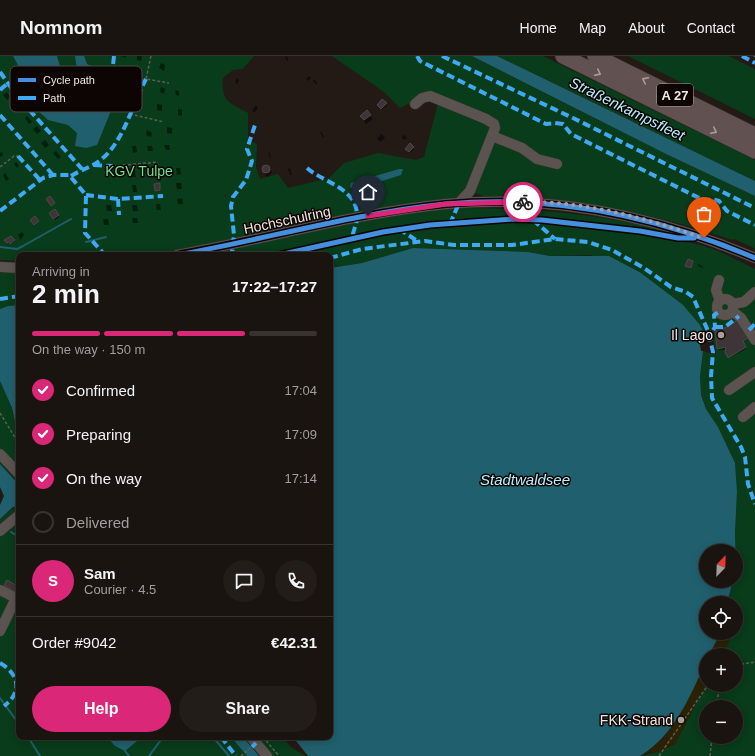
<!DOCTYPE html>
<html lang="en">
<head>
<meta charset="utf-8">
<style>
  :root { --surface:#1a1410; --page:#231d19; --text:#f1f3f6; --muted:#9f9e9f; --line:#383330; --accent:#db2777 }
  body { margin:0; font-family:Arial,sans-serif; background:var(--page); color:var(--text); height:100vh; display:flex; flex-direction:column; font-size:15px; white-space:nowrap }
  * { box-sizing:border-box; margin:0 }
  p { font-size:13px; color:var(--muted) }
  .icon { flex:none; width:22px; height:22px; fill:none; stroke:currentColor; stroke-width:2; stroke-linecap:round; stroke-linejoin:round }
  .map { position:relative; flex:1; overflow:hidden }
  .side { position:absolute; left:16px; top:196px; width:317px; height:488px; display:flex; flex-direction:column; background:var(--surface); border-radius:8px; box-shadow:0 2px 10px #0003,0 0 0 1px var(--line) }
  .side>* { flex:none }
  .needle { width:26px; rotate:23deg }
  .fabs { position:absolute; left:699px; top:488px; display:grid; gap:8px }
  .fabs a { display:grid; place-items:center; width:44px; height:44px; border-radius:50%; background:var(--surface); box-shadow:0 2px 10px #0003,0 0 0 1px var(--line); font-size:20px }
  .pin { position:absolute; display:grid; place-items:center; width:34px; height:34px; color:#fff; margin:-41px -17px; border-radius:50% 50% 50% 0; rotate:-45deg; box-shadow:0 0 4px #0007 }
  .pin .icon { rotate:45deg }
  .courier { position:absolute; display:grid; place-items:center; width:40px; height:40px; margin:-20px; border:3px solid #db2777; border-radius:50%; background:#fff; color:#222; box-shadow:0 1px 5px #0007 }
  .head em { font-style:normal; font-weight:600 }
  .head div { display:flex; flex-direction:column-reverse }
  .head { display:flex; align-items:center; justify-content:space-between; height:68px; padding:0 16px }
  h1 { font-size:26px; font-weight:600; line-height:30px }
  .bar { display:grid; grid-template-columns:repeat(4,1fr); gap:6px 4px; align-content:center; height:48px; padding:0 16px }
  .bar i { height:5px; border-radius:3px; background:var(--line) }
  .bar .current { background:var(--accent) }
  .bar p { grid-column:span 4 }
  .line { display:flex; align-items:center; gap:10px; padding:0 16px; border-top:1px solid var(--line) }
  .line div { flex:1 }
  .round { display:grid; place-items:center; flex:none; width:42px; height:42px; border-radius:21px; background:var(--page) }
  ol { padding:0 16px; list-style:none }
  li { display:flex; align-items:center; gap:12px; height:44px }
  li p { margin-inline-start:auto }
  li .icon { padding:4px; border-radius:50%; background:var(--accent); color:#fff; stroke-width:4 }
  li:last-child { color:var(--muted) }
  li i { width:22px; height:22px; border:2px solid var(--line); border-radius:50% }
  .action { display:flex; gap:8px; margin-top:auto; padding:8px 16px }
  .action a { flex:1; height:46px; border-radius:24px; background:var(--accent); color:#fff; font-size:16px; font-weight:600; line-height:46px; text-align:center }
  .action a+a { background:var(--page); color:var(--text) }
  header { display:flex; align-items:center; gap:24px; box-sizing:border-box; height:56px; padding:0 20px; background:var(--surface); border-bottom:1px solid var(--line) }
  header strong { font-size:19px }
  nav { display:flex; gap:22px; margin-inline-start:auto; font-size:14px }
  .map>svg:first-child { display:block }
  .green { fill:#083c1a; fill-rule:evenodd }
  .sand { fill:#2a2205 }
  .water { fill:#20606e }
  .shadow { fill:#0007 }
  .lines { fill:none; stroke-linecap:round; stroke-linejoin:round }
  .stream { stroke:#20606e; stroke-width:2 }
  .building { fill:#3d3537; stroke:#4f4849 }
  .minor-casing { stroke:#3e3733; stroke-width:11 }
  .highway-casing { stroke:#3e3733; stroke-width:16 }
  .path { stroke:#625b57; stroke-width:1.5; stroke-dasharray:3 2; stroke-linecap:butt }
  .minor { stroke:#5b534f; stroke-width:10 }
  .highway { stroke:#615251; stroke-width:15 }
  .quiet { stroke:#3fa9f5; stroke-width:4; stroke-dasharray:8 4; stroke-linecap:butt }
  .cycleway-casing { stroke:#0c0503; stroke-width:8 }
  .cycleway { stroke:#468fdf; stroke-width:5 }
  .oneway { stroke:#aa9c99 }
  .done { stroke:#aa9f9a; stroke-width:4; stroke-dasharray:0 7.2 }
  .route { stroke:#db2777; stroke-width:5 }
  .poi-dot { fill:#aa9f9a; stroke:#0c0503; stroke-width:1.5 }
  .labels { text-anchor:middle; stroke-width:3; stroke-linejoin:round; paint-order:stroke }
  .shield { fill:#0c0503; stroke:#aea29e; stroke-width:1 }
  .shield-label { font-size:13px; font-weight:bold; fill:#f3e6e1 }
  .park-label { font-size:14px; fill:#74df8f; stroke:#0c0503 }
  .street-label { font-size:14px; fill:#f3e6e1; stroke:#0c0503 }
  .poi-label { font-size:14px; fill:#f3e6e1; stroke:#0c0503; text-anchor:end }
  .water-label { font-size:15px; font-style:italic; fill:#b6eefd; stroke:#0c0503 }
  .key { fill:#0c0503; stroke:#514846; stroke-width:1 }
  .key-label { font-size:11px; fill:#f3e6e1 }
</style>
</head>
<body>
<header>
<strong>Nomnom</strong>
<nav><a>Home</a><a>Map</a><a>About</a><a>Contact</a></nav>
</header>
<div class="map">
<svg width="755" height="700" viewBox="0 0 755 700">
  <rect width="100%" height="100%" fill="#231a16"/>
  <path class="green" d="M0,0H254L243,13L233,14L223,22C221,46 229,46 248,57V84L257,88L256,111L260,123L278,118L288,132L329,122L344,107L378,97L416,104L424,101L438,47C425,40 412,46 400,52L384,36L332,0H472L666,98L755,140V196L754,192L734,183L732,184C651,156 574,142 488,142C476,135 467,136 455,143L372,153L206,189L165,196L141,199H19V205L0,204ZM391,117L354,134L350,131L351,127Z
    M497,0H543L755,104V125Z
    M628,0H729L755,13V63Z
    M456,152C533,152 607,158 682,179L684,186C708,188 733,202 755,213V700H640L661,695L675,688L706,629H736V599H722L730,583V577H736V547H727L733,525H736L735,477L737,435L735,407L718,371L706,353L701,339L700,320L703,295L716,299L712,273L704,277L700,269L641,217L591,199L550,200L528,196L413,192L362,207L330,212V199H205C288,181 371,160 456,152ZM706,651H736V681H706Z
    M0,217H19V249L8,250L0,253Z
    M0,325L12,352L16,370L19,374V429L0,408Z
    M17,449L19,450V681H231L247,700H0V463Z
    M243,681H285C287,692 298,694 305,700H259Z"/>
  <path class="sand" d="M720,577H730V583L722,599H709Z
    M706,606V629L675,688L661,695L643,698L663,683L687,645Z"/>
  <path class="water" d="M13,0H57L62,17L64,37L72,39L78,36V20L75,0H84L87,8L107,17L118,29L120,33L121,44L118,50H113L97,89L86,92L75,90L77,77L68,69L48,64L30,47L23,35L24,20Z
    M472,0H497L755,125V140L666,98Z
    M399,113H403L401,119L354,134L350,131L351,127Z
    M413,192L528,196L550,200H609L641,217L683,249L700,269L704,277L698,278L701,295H703L700,320L701,339L706,353L718,371L735,407L737,435L735,477L736,511V495H706V525H733L727,547H706V577L720,578L709,599H706V606C690,640 674,680 640,700H308L293,681H330V212L362,207Z
    M19,249V374L16,370L12,352L0,325V253L8,250Z
    M0,408L19,429V450L13,451L0,463V449L4,440L0,431Z
    M107,681H142L125,695L115,690Z
    M231,681H243L259,700H247Z"/>
  <path class="shadow" d="M120,0H126V2Z
    M137,0H142L141,5L137,4Z
    M287,0L288,5H287L285,1Z
    M161,7L165,9L164,15L159,12Z
    M309,20L311,22L308,25L306,23Z
    M237,22L239,24L237,28L235,26Z
    M313,23L317,26V29L313,25Z
    M161,31L165,33L164,38L160,36Z
    M175,34L179,35V40L176,39Z
    M7,36L10,41L7,44L3,39Z
    M157,48L162,49V55L157,54Z
    M386,48L387,49L382,54L379,50Z
    M256,49L258,52L254,57L252,54Z
    M178,53L182,54V60L178,59Z
    M367,56L373,63L366,68L361,60Z
    M27,60L32,66L29,68L25,62Z
    M37,70L41,75L37,78L33,73Z
    M167,71L172,72V78L167,77Z
    M147,74L152,77L151,81L146,79Z
    M321,75L324,81L323,82L320,76Z
    M382,78L385,82L380,86L377,82Z
    M405,79L407,83L403,84L402,80Z
    M45,84L49,89L45,92L41,87Z
    M164,89H169L170,94H166Z
    M410,89L414,93L410,97L407,94Z
    M132,90H136L137,96L133,97Z
    M147,90H152L153,95H148Z
    M56,95L61,101L58,103L53,97Z
    M2,96L3,99L0,101V97Z
    M268,96H269L271,102H270Z
    M16,106L19,110L17,112L14,108Z
    M265,109L266,111L268,110L272,117L267,121L262,114Z
    M176,112H180L181,118L177,119Z
    M290,112L292,119H290L288,113Z
    M153,113H158L159,119H154Z
    M131,114H135L136,121H132Z
    M5,117L9,123L6,125L3,119Z
    M176,127H181L182,133H177Z
    M132,129H136L137,136H133Z
    M182,142L183,148H178L177,143Z
    M156,148H160L161,154H157Z
    M106,149H111L112,155H107Z
    M132,149H137L138,155H133Z
    M55,154L59,161L55,164L50,158Z
    M132,162H137L138,167H133Z
    M103,163H108L109,169H104Z
    M22,176L24,179L21,184L18,179Z
    M11,181L15,186L8,188L6,185Z
    M693,206L691,213L687,211L686,210Z
    M698,208L702,210L703,212L698,210Z
    M737,266L748,283L743,286L746,293L729,302L727,293L719,294L718,293L725,273Z"/>
  <g class="lines">
    <path class="stream" d="M754,0H755
      M86,186L106,181
      M0,191L17,193L23,190L71,163
      M11,476L19,481
      M0,642L19,668
      M28,681L40,700
      M213,681L229,700
      M125,695L129,700
      M149,700L163,681"/>
  </g>
  <path class="building" d="M382,43L387,47L381,53L377,49Z
    M367,54L371,59L364,64L360,60Z
    M410,87L414,91L409,96L405,93Z
    M262 113a4 4 0 1 1 8 0a4 4 0 1 1-8 0Z
    M160,127V134L155,135L154,128Z
    M50,140L55,147L51,150L46,143Z
    M55,153L59,159L53,163L49,157Z
    M35,160L39,165L34,169L30,164Z
    M11,180L15,184L10,188L9,186L7,187L4,184Z
    M688,203L693,205L691,212L685,210Z
    M737,264L748,282L743,285L746,291L728,302L725,296L726,291L717,293L715,273L725,272Z
    M7,524L19,531L18,538L4,529Z"/>
  <g class="lines">
    <g class="minor-casing">
      <path id="minor" d="M415,48L422,42L430,40L486,63L494,68L495,72L470,135L459,147
        M492,80L522,92L537,103L557,108
        M177,199C267,183 355,157 446,148C554,138 656,160 755,202
        M0,211L19,212
        M719,224L716,234L720,245
        M717 251a8 8 0 1 1 16 0a8 8 0 1 1-16 0Z
        M733,248L744,246L755,236
        M732,255L741,262L755,284
        M729,334L755,316
        M743,361L755,351
        M0,398L19,418
        M0,475L19,459
        M0,534L16,542L0,575
        M251,681L267,700"/>
    </g>
    <g class="highway-casing">
      <path id="highway" d="M563,0L755,95
        M595,0L755,79"/>
    </g>
    <path class="path" d="M151,0L146,23L169,27
      M130,58L164,66
      M113,110L158,106
      M0,111L14,100H18
      M710,275H711
      M0,357L19,388
      M736,609L755,606
      M716,651L720,629
      M263,681L279,700
      M241,700L250,692
      M659,700L708,629
      M710,700L712,681"/>
    <use href="#minor" class="minor"/>
    <use href="#highway" class="highway"/>
    <path class="quiet" d="M114,0L113,9L124,22L134,46
      M417,0L420,5L546,68L555,67L563,68L571,78L705,145L712,143L719,145L727,155L755,169
      M442,0L573,62L755,152
      M742,0L755,7
      M0,16L17,40L82,113
      M0,34L8,27
      M0,59L53,119
      M18,100L40,124
      M94,109L113,110
      M307,112C324,127 358,132 357,161C357,168 353,175 352,182
      M71,120C82,113 93,111 103,102C124,84 133,47 146,23
      M86,139L118,143L163,140
      M118,143L119,159
      M0,155L43,122L53,119H69L86,139L85,177L105,199
      M533,164L555,183
      M450,168L459,147
      M399,173L419,186
      M237,199L232,195L234,179L231,150L233,141L246,124L252,105L247,93L255,69
      M330,202L362,193L425,185L454,189H512L555,183L588,186L612,194L644,212L671,231L686,236L693,241L708,275L713,296L711,320L712,342L741,391L745,401L748,428L755,448
      M0,243L19,240
      M715,271H725L739,260
      M713,274L715,271L714,259L719,256
      M749,274L755,268
      M0,607C19,618 23,636 4,650
      M221,681L236,700
      M252,691L256,687"/>
    <g class="cycleway-casing">
      <path id="cycleway" d="M177,199C267,183 355,157 446,148C554,138 656,160 755,202
        M279,199L383,176L430,169L514,163L542,164L640,175L678,182H694"/>
    </g>
    <use href="#cycleway" class="cycleway"/>
  </g>
  <defs><path id="oneway-chevron" d="M-2-3.5L2.5 0L-2 3.5" fill="none" stroke-width="1.6" stroke-linecap="round" stroke-linejoin="round"/></defs>
  <g class="oneway">
    <use href="#oneway-chevron" transform="translate(598 17) rotate(26)"/>
    <use href="#oneway-chevron" transform="translate(645 24) rotate(-154)"/>
    <use href="#oneway-chevron" transform="translate(714 75) rotate(26)"/>
  </g>
  <g class="lines">
    <path class="done" d="M523,146C585,145 645,162 704,182"/>
    <path class="route" d="M368,160L446,148L523,146"/>
  </g>
  <g class="poi-dot">
    <circle cx="721" cy="279" r="4"/>
    <circle cx="681" cy="664" r="4"/>
  </g>
  <g class="labels">
    <rect class="shield" x="657" y="28" width="36" height="22" rx="3"/>
    <g class="shield-label">
      <text x="675" y="44">A 27</text>
    </g>
    <g class="park-label">
      <text x="139" y="120">KGV Tulpe</text>
    </g>
    <g class="street-label">
      <text transform="translate(287 164) rotate(-12)" y="5">Hochschulring</text>
    </g>
    <g class="poi-label">
      <text x="713" y="284">Il Lago</text>
      <text x="673" y="669">FKK-Strand</text>
    </g>
    <g class="water-label">
      <text transform="translate(627 53) rotate(26)" y="5">Straßenkampsfleet</text>
      <text x="525" y="429">Stadtwaldsee</text>
    </g>
  </g>
  <rect x="10" y="10" width="132" height="46" rx="6" class="key"/>
  <rect x="18" y="22" width="18" height="4" fill="#468fdf"/>
  <rect x="18" y="40" width="18" height="4" fill="#3fa9f5"/>
  <g class="key-label">
    <text x="43" y="28">Cycle path</text>
    <text x="43" y="46">Path</text>
  </g>
</svg>
<div class="fabs">
<a><svg class="needle" viewBox="-14 -14 28 28"><path d="M0-13l5 13h-10z" fill="#e53935"/><path d="M0 13l5-13h-10z" fill="#9f9e9f"/></svg></a>
<a><svg class="icon" aria-label="locate" viewBox="0 0 24 24"><circle cx="12" cy="12" r="6"/><path d="M12 2v4M12 18v4M2 12h4M18 12h4"/></svg></a>
<a>+</a>
<a>−</a>
</div>
<div class="pin" style="left:704px;top:182px;background:#ea580c"><svg class="icon" aria-label="bag" viewBox="0 0 24 24"><path d="M5 8h14l-1 12H6zM9 8a3 3 0 0 1 6 0"/></svg></div>
<div class="pin" style="left:368px;top:160px;background:#1f2937"><svg class="icon" aria-label="home" viewBox="0 0 24 24"><path d="M3 11l9-7 9 7M6 9v11h12V9"/></svg></div>
<div class="courier" style="left:523px;top:146px"><svg class="icon" aria-label="bike" viewBox="0 0 24 24"><circle cx="6" cy="16" r="4"/><circle cx="18" cy="16" r="4"/><path d="M6 16l4-8h5l3 8M10 8l3 8H6M13 5h3"/></svg></div>
<section class="side">
<div class="head"><div><h1>2 min</h1><p>Arriving in</p></div><em>17:22–17:27</em></div>
<div class="bar"><i class="current"></i><i class="current"></i><i class="current"></i><i></i><p>On the way · 150 m</p></div>
<ol>
<li><svg class="icon" aria-label="check" viewBox="0 0 24 24"><path d="M5 12l5 5 9-10"/></svg>Confirmed<p>17:04</p></li>
<li><svg class="icon" aria-label="check" viewBox="0 0 24 24"><path d="M5 12l5 5 9-10"/></svg>Preparing<p>17:09</p></li>
<li><svg class="icon" aria-label="check" viewBox="0 0 24 24"><path d="M5 12l5 5 9-10"/></svg>On the way<p>17:14</p></li>
<li><i></i>Delivered</li>
</ol>
<div class="line" style="height:72px"><b class="round" style="background:var(--accent);color:#fff">S</b><div><b>Sam</b><p>Courier · 4.5</p></div><a class="round"><svg class="icon" aria-label="chat" viewBox="0 0 24 24"><path d="M4 5h16v11H9l-5 4z"/></svg></a><a class="round"><svg class="icon" aria-label="phone" viewBox="0 0 24 24"><path d="M5 4h4l2 5-3 2q2 4 5 5l2-3 5 2v4C11 20 4 13 5 4z"/></svg></a></div>
<div class="line" style="height:52px"><div>Order #9042</div><b>€42.31</b></div>
<div class="action"><a>Help</a><a>Share</a></div>
</section>
</div>
</body>
</html>
